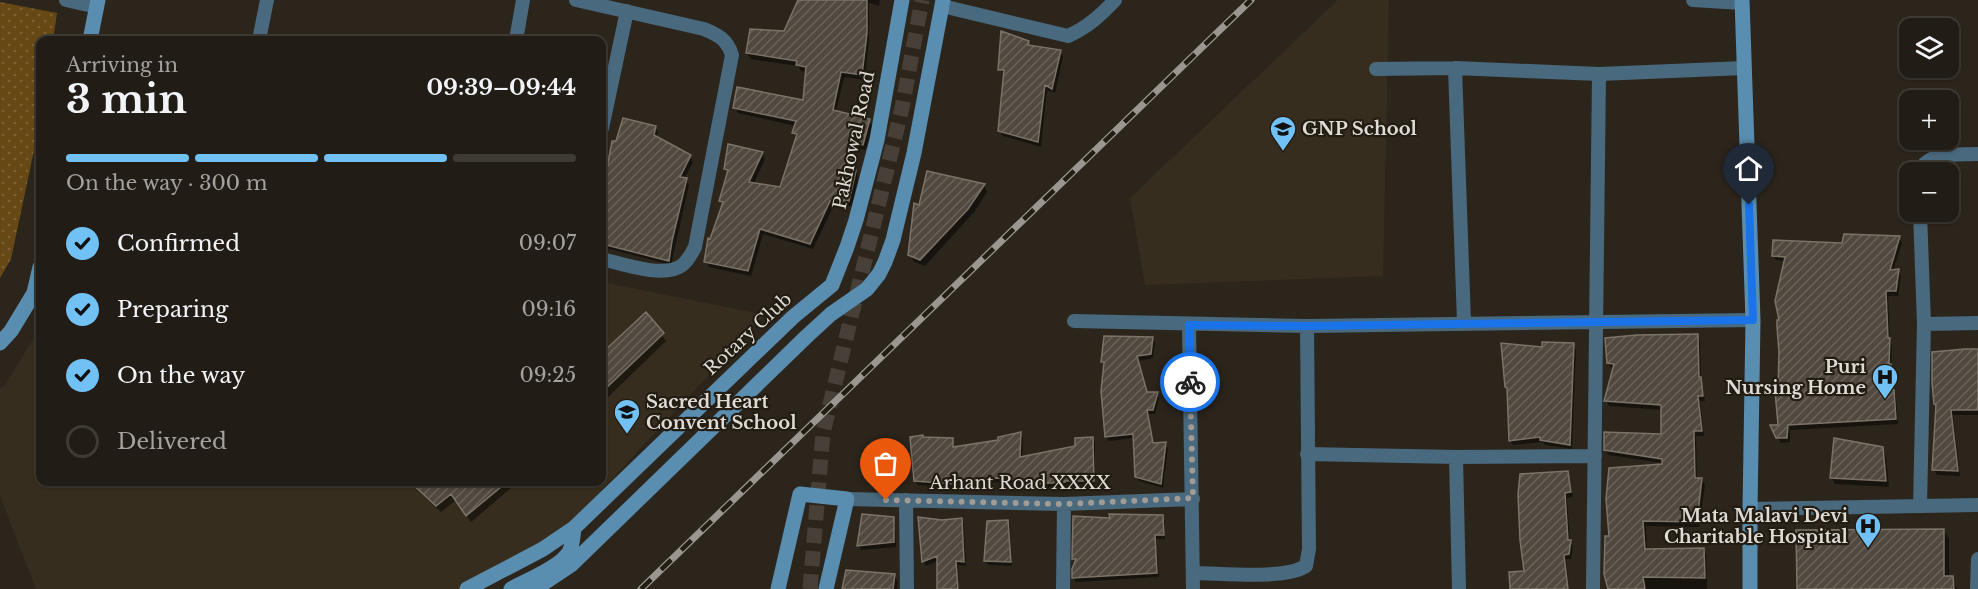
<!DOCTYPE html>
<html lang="en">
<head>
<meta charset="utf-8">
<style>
  :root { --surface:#211c15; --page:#2d2922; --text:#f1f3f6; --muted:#a2a1a0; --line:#3e3a34; --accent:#72c1f5 }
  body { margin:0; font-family:"Libre Baskerville",serif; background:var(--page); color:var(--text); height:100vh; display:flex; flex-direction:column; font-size:22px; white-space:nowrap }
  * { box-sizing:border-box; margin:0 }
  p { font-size:20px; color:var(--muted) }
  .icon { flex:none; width:33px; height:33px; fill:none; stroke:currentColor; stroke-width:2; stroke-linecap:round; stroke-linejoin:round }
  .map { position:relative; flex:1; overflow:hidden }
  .details { position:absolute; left:36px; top:36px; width:570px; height:450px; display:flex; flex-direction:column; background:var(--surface); border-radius:12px; box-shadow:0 2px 4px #0004,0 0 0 2px var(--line) }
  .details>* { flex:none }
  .controls { position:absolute; left:1899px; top:18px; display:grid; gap:12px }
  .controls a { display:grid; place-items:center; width:60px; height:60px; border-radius:12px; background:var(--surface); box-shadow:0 2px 4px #0004,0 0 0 2px var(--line); font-size:30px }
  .pin { position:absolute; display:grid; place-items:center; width:51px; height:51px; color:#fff; margin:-62px -26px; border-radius:50% 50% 50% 0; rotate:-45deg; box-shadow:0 0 6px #0007 }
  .pin .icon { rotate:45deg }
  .courier { position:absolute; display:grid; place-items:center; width:60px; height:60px; margin:-30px; border:4px solid #1a73e8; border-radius:50%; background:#fff; color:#222; box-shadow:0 2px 8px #0007 }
  .headline em { font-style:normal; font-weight:700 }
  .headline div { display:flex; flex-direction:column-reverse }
  .headline { display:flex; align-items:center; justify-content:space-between; height:102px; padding:0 30px }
  h1 { font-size:39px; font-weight:700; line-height:45px }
  .bar { display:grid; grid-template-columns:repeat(4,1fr); gap:9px 6px; align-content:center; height:72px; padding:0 30px }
  .bar i { height:8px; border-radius:4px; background:var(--line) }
  .bar .current { background:var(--accent) }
  .bar p { grid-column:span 4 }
  ol { padding:0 30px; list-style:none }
  li { display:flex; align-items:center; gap:18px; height:66px }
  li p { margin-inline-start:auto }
  li .icon { padding:6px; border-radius:50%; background:var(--accent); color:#111; stroke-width:4 }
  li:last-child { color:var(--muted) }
  li i { width:33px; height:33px; border:3px solid var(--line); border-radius:50% }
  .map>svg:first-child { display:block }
  .built { fill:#372d1e }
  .park { fill:url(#park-dots) }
  .shadow { fill:#0007 }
  .building { fill:url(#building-hatch); stroke:#7b7368; stroke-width:1.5 }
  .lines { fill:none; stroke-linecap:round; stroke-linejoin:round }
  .secondary-tunnel { stroke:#474038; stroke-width:15; stroke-dasharray:15 8; stroke-linecap:butt }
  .street { stroke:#49697f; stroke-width:14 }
  .secondary { stroke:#5a8eb1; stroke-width:15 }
  .rail-casing { stroke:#9b968f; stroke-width:7 }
  .rail { stroke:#221c13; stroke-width:4.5; stroke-dasharray:14; stroke-linecap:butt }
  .done { stroke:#a09b94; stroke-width:6; stroke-dasharray:0 10.8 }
  .route { stroke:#1a73e8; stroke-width:8 }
  .labels { text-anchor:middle; stroke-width:4.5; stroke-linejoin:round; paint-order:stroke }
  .poi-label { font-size:18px; font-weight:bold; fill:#dedad4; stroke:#221c13; text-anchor:start }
  .street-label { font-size:18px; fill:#dedad4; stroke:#221c13 }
</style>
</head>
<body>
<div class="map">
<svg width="1978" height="589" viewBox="0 0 1978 589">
  <defs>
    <pattern id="park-dots" width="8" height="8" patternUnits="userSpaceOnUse" patternTransform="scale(1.5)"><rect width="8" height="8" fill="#664814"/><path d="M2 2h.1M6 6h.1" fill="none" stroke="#7b6235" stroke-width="1.8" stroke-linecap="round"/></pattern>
    <pattern id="building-hatch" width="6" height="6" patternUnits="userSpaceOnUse" patternTransform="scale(1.5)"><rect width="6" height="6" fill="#51493f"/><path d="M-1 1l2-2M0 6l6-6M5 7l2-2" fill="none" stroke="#6a635a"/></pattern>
  </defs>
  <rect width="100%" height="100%" fill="#2c251c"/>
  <path class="built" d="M1338,0H1389L1383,276L1145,285L1130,198Z
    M602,282L765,315L571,523L461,589H36L0,496V388L4,386L40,328V482H602Z"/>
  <path class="park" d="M0,2L57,13L53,40H40V122L11,259L0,278Z"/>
  <path class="shadow" d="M800,0H880L879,6L869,3V39L865,80L844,77L836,112L869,120L872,126L866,150L854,148L858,178L852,206L833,207L813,249L763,234L751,276L709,267L706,261L723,206L720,201L728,173L726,169L762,153L765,159L753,185L781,189L797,138L794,133L796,126L738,113L735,108L805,102L807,71H801L798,66L751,59L747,53L785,33Z
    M1028,43L1030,47L1060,51L1063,57L1055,93L1047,90L1041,147L1003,136L999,130L1005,75L1000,70Z
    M655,127L658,132L656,138L690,157L693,162L684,179L689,185L671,265L602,247V209L613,142Z
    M984,185L987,192L975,211L925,266L914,262L910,255L920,207Z
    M1899,238L1902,243L1893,271H1898L1901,276L1898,296H1888L1890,341L1892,345L1891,368L1893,370L1890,392L1893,391L1896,396L1898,424L1790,430V442L1781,443L1772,426H1779L1781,322L1785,261L1776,260L1773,255Z
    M646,314L666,341L602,403V356Z
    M1697,336L1700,341L1701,381L1705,401H1700L1704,436H1696L1697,480H1702L1705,485L1699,527L1646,526L1647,550L1703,549L1706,555L1707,589H1607L1611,538L1669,464L1608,455L1605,449L1662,436V410L1609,406L1606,401L1614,368H1611L1608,363Z
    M1105,338H1152L1155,343L1153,358L1139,361L1148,394H1157L1159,398L1155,414H1148L1154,445L1165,444L1168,448L1163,488L1139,481L1136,476L1135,438L1109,441L1106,437L1105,367L1102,362Z
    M1573,345L1576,350L1572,449L1545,445L1543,442L1513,445L1510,440L1509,391L1544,348Z
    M1978,351V415H1953L1960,476L1937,475L1934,470L1937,407Z
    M1020,434L1023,438L1022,458L1076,447L1092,439L1095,443V485L1067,484V486L1041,488L1000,482L955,486V488L918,485L915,481L923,439H952L954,449L1000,441Z
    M1882,448L1886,456L1889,487L1835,484L1831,477Z
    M1567,473L1570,478L1573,497L1567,498L1570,541L1573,547L1571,559H1566L1569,589H1511L1526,572Z
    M408,482H518L471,522L456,500L441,512Z
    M1162,516L1165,521V539H1156L1159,577L1076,582L1074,578L1076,563L1074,559L1111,519Z
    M893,518L895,522L896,547L861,550L859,546Z
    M919,518L942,522L962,520L964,524L966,566L958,565L959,589H939L938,561L926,566L924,562Z
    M1008,522L1010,526L1012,566L988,565L986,561Z
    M1944,530L1949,539V577H1952L1957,589H1799Z
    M894,575L898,582L897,589H844Z"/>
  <path class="building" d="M798,0H867V33L862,75L841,72L833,110L870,119L863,145L851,143L856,171L849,201H830L810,244L760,229L748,271L704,262L708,238L710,239L723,202L719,201L728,170L724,169L728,144L763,152L749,182L780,187L797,134L792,133L796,121L733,108L737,87L803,100L806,67L796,65L797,61L746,53L750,29L784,31Z
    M1001,31L1029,41L1028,45L1061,50L1052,89L1045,85L1038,142L998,131L1004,70H998Z
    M623,118L656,126L654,135L691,155L680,177L687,178L672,241L669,261L602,244V203L605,179L612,141H616Z
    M927,171L985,184L968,209L920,260L908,255L914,203L919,205Z
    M1844,234L1900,236L1890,270L1899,269L1896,291H1886L1888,338H1890L1889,364H1891L1888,390H1894L1896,419L1788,425L1787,438H1776L1770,425H1778L1775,391H1778L1779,352L1777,327V320H1779L1775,301L1785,257L1772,256L1773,240L1842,243Z
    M646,312L664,333L602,392V353Z
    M1698,334L1699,377H1701L1703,396H1698L1702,431H1694L1695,478H1702L1697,522L1643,521L1645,549L1704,548L1705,578L1643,577L1645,589H1608L1604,574L1605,536H1609L1606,499L1609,468L1662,464V459L1604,450V432L1661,434V405L1604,401L1614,364L1607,363L1605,338L1637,335Z
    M1104,336L1153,337L1151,354L1137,356L1147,392H1158L1153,410H1147L1153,443L1166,442L1161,484L1135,477L1133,434L1105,437L1101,391L1104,362H1101Z
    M1542,342L1574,343L1570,445L1540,440V437L1509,441L1507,388L1505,387L1501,343L1542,347Z
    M1965,349H1978V410H1951L1958,471L1932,470L1936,405L1934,404L1932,383V352Z
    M1021,432L1020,457L1075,446V438L1093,437L1094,481H1065V482L1037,484V482L997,478L954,482V484L914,481L910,437L923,435V437L953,438V447L998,440V437Z
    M1834,438L1883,447L1886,481L1830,478Z
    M1568,471L1571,492L1565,493L1568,540H1571L1569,554L1564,555L1568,589H1510L1509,572L1524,571L1520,540L1518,494L1520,474Z
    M410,482H507L466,516L451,494L436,506Z
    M862,514L894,517V542L857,546Z
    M1109,514L1163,515L1164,535H1155L1157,573L1072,578V569L1076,559H1072L1073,516L1110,518Z
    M918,517L942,520L962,518L964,562L956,561L958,589H937V556L922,562Z
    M1008,520L1011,562L984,561L987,521Z
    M1944,529V576H1953L1954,589H1797L1796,530Z
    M846,570L895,574L893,589H842Z"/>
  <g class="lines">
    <path class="secondary-tunnel" d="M810,589L823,433L902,108L922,0"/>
    <path class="street" d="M66,0L97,7
      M576,0L704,29C718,35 727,39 732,55L695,247C692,253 687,262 681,266C663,278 622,264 602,259
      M1693,0L1742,3
      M942,6L1068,36C1088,27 1101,15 1115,0
      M259,40L267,0
      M516,40L523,0
      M1455,68L1464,322
      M1376,69L1455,68L1599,74L1744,68
      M602,128L627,11
      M1919,172C1929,150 1957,155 1978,154
      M1074,321L1307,326L1753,320
      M1924,324L1978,323
      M1189,325L1193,589
      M1307,454L1456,457L1595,456
      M1456,457L1459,589
      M847,499L1064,504L1193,499
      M906,500L907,589
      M1920,506L1924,324L1920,212
      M1750,509L1978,505
      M1193,573C1222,573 1284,580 1306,566L1309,549L1307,326
      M1063,589L1064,504
      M1593,589L1599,74
      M1977,589L1978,559"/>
    <path class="secondary" d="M1742,0L1753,320L1750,509V589
      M90,40L98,0
      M0,343L11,331L34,293L40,267
      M467,589L543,549L574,528L793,317L832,285L847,247L856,220L877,140L902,0
      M511,589C527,580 560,567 569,552C573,545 573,535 574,528
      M535,589L571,565L807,336L831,314L867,289L879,274L885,262L893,240L914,153L943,0
      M778,589L800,494L847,499L826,589"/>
    <g class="rail-casing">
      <path id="rail" d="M641,589L1251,0"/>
    </g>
    <use href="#rail" class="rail"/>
  </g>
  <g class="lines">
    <path class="done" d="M886,500L1064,504L1193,498L1190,382"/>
    <path class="route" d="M1190,382L1189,325L1307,326L1753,320L1749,205"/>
  </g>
  <defs>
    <g id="school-pin" transform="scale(1.35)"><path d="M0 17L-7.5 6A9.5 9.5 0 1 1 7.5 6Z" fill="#72c1f5" stroke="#221c13"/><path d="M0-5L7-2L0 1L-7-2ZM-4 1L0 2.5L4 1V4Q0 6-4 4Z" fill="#111"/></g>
    <g id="hospital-pin" transform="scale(1.35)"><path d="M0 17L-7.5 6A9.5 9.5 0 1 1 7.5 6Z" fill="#72c1f5" stroke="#221c13"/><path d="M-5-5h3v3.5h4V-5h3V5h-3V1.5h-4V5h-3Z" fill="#111"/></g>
  </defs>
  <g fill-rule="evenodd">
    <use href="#school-pin" x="1283" y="129"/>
    <use href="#hospital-pin" x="1885" y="377"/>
    <use href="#school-pin" x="627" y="412"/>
    <use href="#hospital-pin" x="1868" y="526"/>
  </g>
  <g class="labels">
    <g class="poi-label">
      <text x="1302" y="135">GNP School</text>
      <text x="1866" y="373" text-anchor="end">Puri<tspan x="1866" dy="21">Nursing Home</tspan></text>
      <text x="646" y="408">Sacred Heart<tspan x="646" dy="21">Convent School</tspan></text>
      <text x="1848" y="522" text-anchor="end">Mata Malavi Devi<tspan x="1848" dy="21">Charitable Hospital</tspan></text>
    </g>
    <g class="street-label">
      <text transform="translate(854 140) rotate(-78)" y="6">Pakhowal Road</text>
      <text transform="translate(748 334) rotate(-43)" y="6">Rotary Club</text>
      <text x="1020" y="489">Arhant Road XXXX</text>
    </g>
  </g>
</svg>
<div class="controls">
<a><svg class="icon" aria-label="layers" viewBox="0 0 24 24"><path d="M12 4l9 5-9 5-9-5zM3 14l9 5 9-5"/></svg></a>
<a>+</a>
<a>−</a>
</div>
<div class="pin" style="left:886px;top:500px;background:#ea580c"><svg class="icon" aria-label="bag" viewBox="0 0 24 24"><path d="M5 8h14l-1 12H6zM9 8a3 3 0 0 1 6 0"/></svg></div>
<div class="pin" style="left:1749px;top:205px;background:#1f2937"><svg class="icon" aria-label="home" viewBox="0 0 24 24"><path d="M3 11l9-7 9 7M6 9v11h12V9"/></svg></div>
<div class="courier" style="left:1190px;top:382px"><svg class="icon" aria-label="bike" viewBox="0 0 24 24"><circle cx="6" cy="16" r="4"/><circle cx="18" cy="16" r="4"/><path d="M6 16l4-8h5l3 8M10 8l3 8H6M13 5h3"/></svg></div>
<section class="details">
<div class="headline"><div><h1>3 min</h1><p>Arriving in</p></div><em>09:39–09:44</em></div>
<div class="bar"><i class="current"></i><i class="current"></i><i class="current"></i><i></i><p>On the way · 300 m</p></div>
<ol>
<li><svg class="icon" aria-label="check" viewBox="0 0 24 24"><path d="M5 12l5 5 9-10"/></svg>Confirmed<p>09:07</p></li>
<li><svg class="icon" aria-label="check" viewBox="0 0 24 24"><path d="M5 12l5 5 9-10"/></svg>Preparing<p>09:16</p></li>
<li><svg class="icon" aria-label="check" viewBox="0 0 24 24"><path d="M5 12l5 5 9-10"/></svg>On the way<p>09:25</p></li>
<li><i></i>Delivered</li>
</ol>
</section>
</div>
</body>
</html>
